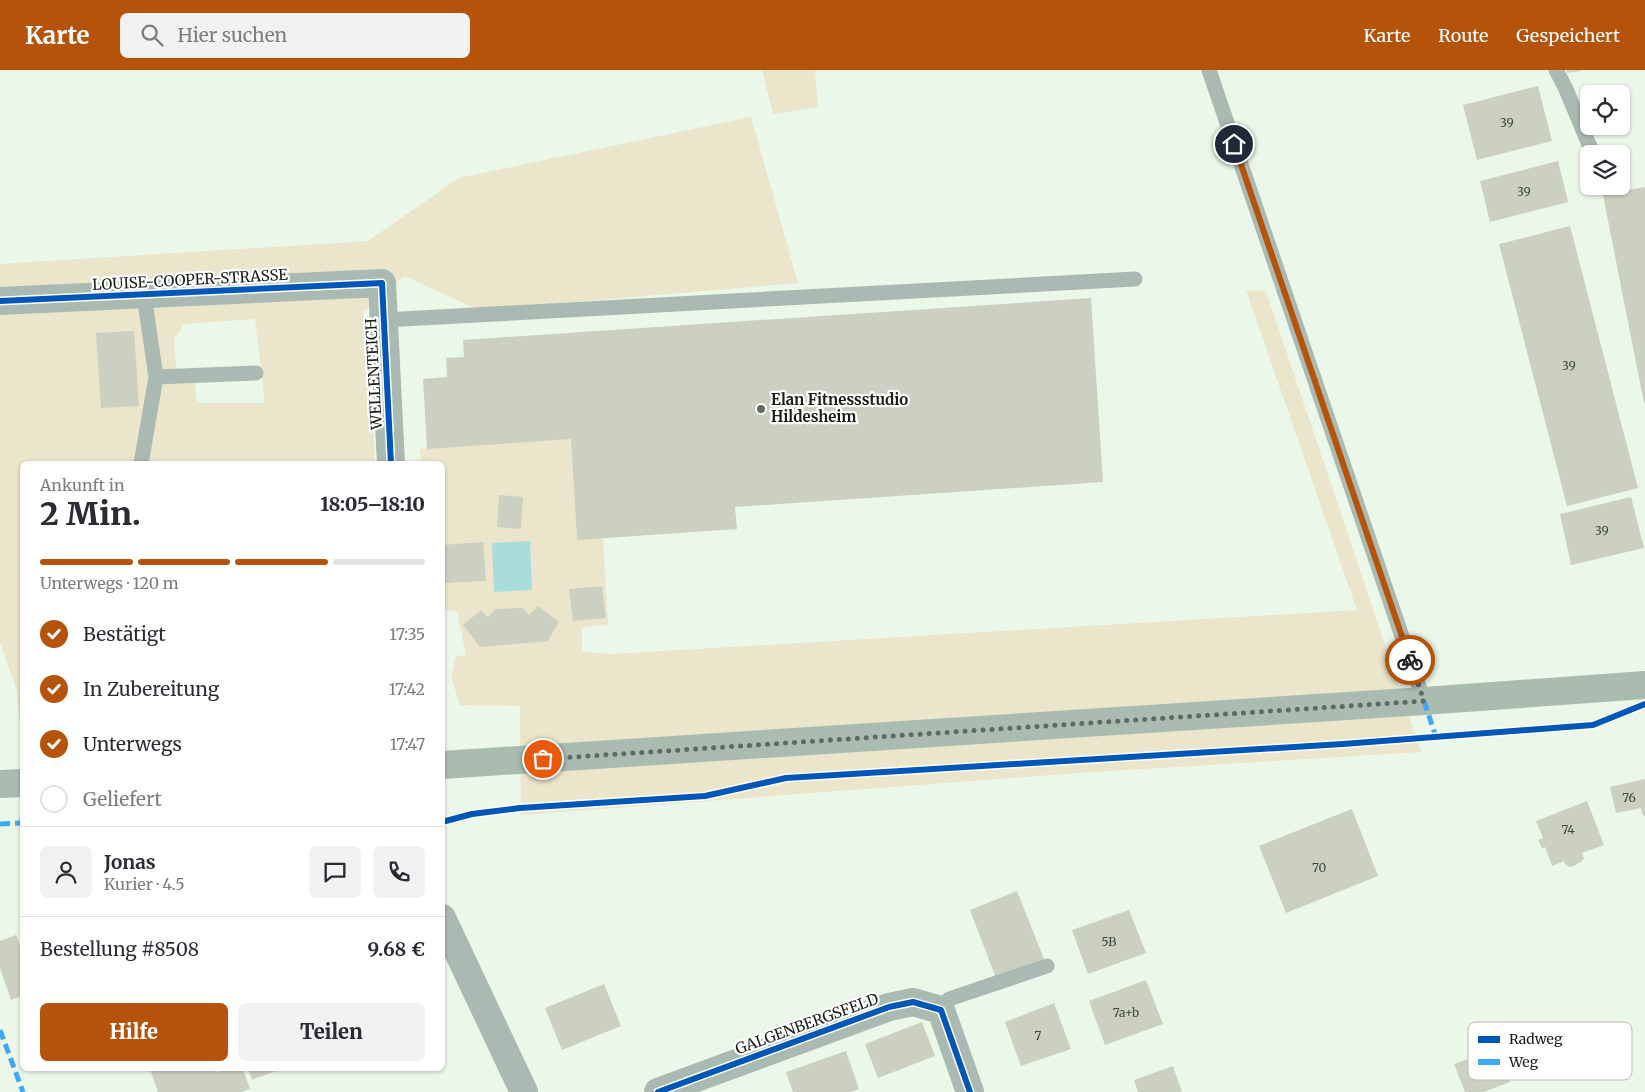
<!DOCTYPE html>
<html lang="de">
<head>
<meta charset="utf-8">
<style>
  :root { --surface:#fff; --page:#f2f2f3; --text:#2b2b33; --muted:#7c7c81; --line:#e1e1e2; --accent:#b45309 }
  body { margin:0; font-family:Merriweather,serif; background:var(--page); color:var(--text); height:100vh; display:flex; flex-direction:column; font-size:19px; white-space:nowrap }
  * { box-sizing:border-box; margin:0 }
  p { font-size:16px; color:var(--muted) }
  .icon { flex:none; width:28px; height:28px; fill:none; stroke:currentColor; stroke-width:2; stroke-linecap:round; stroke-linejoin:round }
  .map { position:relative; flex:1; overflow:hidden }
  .drawer { position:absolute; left:20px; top:391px; width:425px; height:610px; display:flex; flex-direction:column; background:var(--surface); border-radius:8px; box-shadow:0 1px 4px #0004 }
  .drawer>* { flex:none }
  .fabs { position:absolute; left:1580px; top:15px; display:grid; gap:10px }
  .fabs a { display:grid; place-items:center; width:50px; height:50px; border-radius:8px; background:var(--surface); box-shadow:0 1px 4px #0004; font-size:25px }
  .pin { position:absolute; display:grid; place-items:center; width:42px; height:42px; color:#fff; margin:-21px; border:2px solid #fff; border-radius:50%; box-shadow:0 1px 5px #0007 }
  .courier { position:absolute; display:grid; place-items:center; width:50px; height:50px; margin:-25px; border:4px solid #b45309; border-radius:50%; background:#fff; color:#222; box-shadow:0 1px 6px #0007 }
  .summary em { font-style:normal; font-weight:800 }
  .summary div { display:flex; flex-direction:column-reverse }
  .summary { display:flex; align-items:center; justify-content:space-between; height:85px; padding:0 20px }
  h1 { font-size:32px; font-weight:800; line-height:38px }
  .bar { display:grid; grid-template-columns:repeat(4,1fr); gap:8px 5px; align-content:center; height:60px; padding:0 20px }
  .bar i { height:6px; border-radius:4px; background:var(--line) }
  .bar .current { background:var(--accent) }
  .bar p { grid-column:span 4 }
  .line { display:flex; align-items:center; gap:12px; padding:0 20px; border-top:1px solid var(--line) }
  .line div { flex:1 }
  .round { display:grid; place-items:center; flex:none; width:52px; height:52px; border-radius:8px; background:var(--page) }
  ol { padding:0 20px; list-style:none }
  li { display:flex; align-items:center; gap:15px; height:55px }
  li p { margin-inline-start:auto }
  li .icon { padding:5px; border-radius:50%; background:var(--accent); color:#fff; stroke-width:4 }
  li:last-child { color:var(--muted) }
  li i { width:28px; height:28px; border:2px solid var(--line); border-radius:50% }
  .primary-button { display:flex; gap:10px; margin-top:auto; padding:10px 20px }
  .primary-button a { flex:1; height:58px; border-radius:8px; background:var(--accent); color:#fff; font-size:20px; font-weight:800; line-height:58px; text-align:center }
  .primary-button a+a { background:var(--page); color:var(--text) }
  header { display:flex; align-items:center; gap:30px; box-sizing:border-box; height:70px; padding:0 25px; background:var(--accent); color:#fff }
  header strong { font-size:24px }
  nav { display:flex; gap:28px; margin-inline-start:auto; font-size:18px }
  .search { width:350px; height:45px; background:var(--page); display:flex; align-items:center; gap:12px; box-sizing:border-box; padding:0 18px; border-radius:8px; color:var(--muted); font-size:19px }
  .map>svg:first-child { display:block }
  .green { fill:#ebe5cb; fill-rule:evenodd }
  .water { fill:#a8dddb }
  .building { fill:#cbd0c0 }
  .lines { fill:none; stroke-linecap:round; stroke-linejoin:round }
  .lane { stroke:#aab9b1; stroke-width:15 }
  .street { stroke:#aab9b1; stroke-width:28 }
  .primary { stroke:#aabbb0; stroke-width:28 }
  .quiet { stroke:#3fa9f5; stroke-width:5; stroke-dasharray:10 5; stroke-linecap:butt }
  .cycleway-casing { stroke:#fff; stroke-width:9 }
  .cycleway { stroke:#0057b8; stroke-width:6 }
  .done { stroke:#616a5e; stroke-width:5; stroke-dasharray:0 9 }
  .route { stroke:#b45309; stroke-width:6 }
  .poi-dot { fill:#616a5e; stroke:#fff; stroke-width:2 }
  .labels { text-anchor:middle; stroke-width:4.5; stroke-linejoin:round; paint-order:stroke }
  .number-label { font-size:12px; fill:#434a3f }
  .street-label { font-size:15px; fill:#161e14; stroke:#fff }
  .poi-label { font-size:15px; font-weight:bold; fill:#161e14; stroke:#fff; text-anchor:start }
  .key { fill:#fff; stroke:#b9bcb8; stroke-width:1 }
  .key-label { font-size:14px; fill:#161e14 }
</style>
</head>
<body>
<header>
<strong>Karte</strong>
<div class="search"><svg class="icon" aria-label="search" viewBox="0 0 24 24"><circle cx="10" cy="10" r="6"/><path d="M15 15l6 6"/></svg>Hier suchen</div>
<nav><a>Karte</a><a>Route</a><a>Gespeichert</a></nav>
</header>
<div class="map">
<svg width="1645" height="1022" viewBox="0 0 1645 1022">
  <rect width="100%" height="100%" fill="#ebf7e8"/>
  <path class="green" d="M762,0H815L818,37L773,44Z
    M751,47L798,213L479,240L404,206L363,242L370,281L375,394H22V657L20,655L17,621L0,573V194L368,171L459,108ZM255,249L265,333H197L194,306H177L174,269L184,254Z
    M1246,220L1266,221L1421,682L1078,703L521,745L520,636L460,635L451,607L456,586L466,585L457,541L443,539L442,394H421L420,379L571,369L577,469L603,468L608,554L582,557V582L613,584L1357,540Z"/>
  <path class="water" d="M530,471L532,520L494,522L492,473Z"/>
  <path class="building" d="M1567,0H1581V1L1567,3Z
    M1538,16L1552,71L1477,90L1463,35Z
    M1558,91L1568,132L1490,152L1480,111Z
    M1645,117V333H1644L1603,125Z
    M1570,156L1638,418L1567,436L1499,174Z
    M1091,228L1103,412L735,437L737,459L577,470L571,369L427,379L423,309L447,307L446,288L464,287L463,270Z
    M134,261L139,336L101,338L96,263Z
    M499,425L523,427L521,459L497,457Z
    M1631,427L1644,478L1571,495L1560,444Z
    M483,472L486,511L442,513V475Z
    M602,516L606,548L573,551L569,519Z
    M538,536L559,552L548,571L480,577L463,555L481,540L488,547L495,539L523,538L529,545Z
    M1645,709V746L1642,744L1641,738L1616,743L1610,717Z
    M1587,731L1604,775L1582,783L1584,788L1581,792L1571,797L1566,795L1564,791L1552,796L1545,777L1542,778L1538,770L1543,768L1536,751Z
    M1352,739L1378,806L1286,843L1259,776Z
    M1017,821L1044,889L996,908L970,840Z
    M1129,840L1146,883L1088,904L1072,860Z
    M16,865L22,881V926L11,930L0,898V871Z
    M1146,910L1163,954L1105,975L1089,931Z
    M604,914L621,956L562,980L545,938Z
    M1054,933L1071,979L1021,996L1005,952Z
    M922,952L935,986L878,1008L865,974Z
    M1498,978L1510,1012L1484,1022H1465L1454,994Z
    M846,981L859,1019L851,1022H793L786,1002Z
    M1173,996L1182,1022H1138L1134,1010Z
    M150,999H216L217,1002L228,999H243L250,1019L241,1022H158Z
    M248,999H281L252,1010Z"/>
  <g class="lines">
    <path class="lane" d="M1209,0L1424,631
      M1556,0L1565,17L1593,84
      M384,250L1135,209
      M156,307L256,303
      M141,394L156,307L144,225
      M941,940L949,929L1047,896"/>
    <path class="street" d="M0,231L382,213L391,394
      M442,848L524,1022
      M658,1022L889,937L913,932L941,940L970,1022"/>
    <path class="primary" d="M442,695L1424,631L1645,615
      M0,714L22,713"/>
    <path class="quiet" d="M1424,631L1436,667
      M0,754L22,753
      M0,960L23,1022"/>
    <g class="cycleway-casing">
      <path id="cycleway" d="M0,231L382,213L391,394
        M442,752L472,744L520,738L705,726L786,708L1343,674L1593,655L1645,634
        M658,1022L889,937L913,932L941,940L970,1022"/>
    </g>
    <use href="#cycleway" class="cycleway"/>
  </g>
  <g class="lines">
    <path class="done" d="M543,689L1424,631L1410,590"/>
    <path class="route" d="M1234,74L1410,590"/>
  </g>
  <circle class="poi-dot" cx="761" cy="339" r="5"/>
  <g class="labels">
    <g class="number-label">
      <text x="1507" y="57">39</text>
      <text x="1524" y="126">39</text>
      <text x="1569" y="300">39</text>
      <text x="1602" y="465">39</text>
      <text x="1629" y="732">76</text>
      <text x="1568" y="764">74</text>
      <text x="1319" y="802">70</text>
      <text x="1109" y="876">5B</text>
      <text x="1126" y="947">7a+b</text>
      <text x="1038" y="970">7</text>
    </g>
    <g class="street-label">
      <text transform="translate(190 210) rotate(-3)" y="5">LOUISE-COOPER-STRASSE</text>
      <text transform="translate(374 304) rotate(-93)" y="5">WELLENTEICH</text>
      <text transform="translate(807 954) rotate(-20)" y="5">GALGENBERGSFELD</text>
    </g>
    <g class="poi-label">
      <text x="771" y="335">Elan Fitnessstudio<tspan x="771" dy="17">Hildesheim</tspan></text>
    </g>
  </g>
  <rect x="1468" y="952" width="164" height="58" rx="8" class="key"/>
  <rect x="1478" y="966" width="22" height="7" fill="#0057b8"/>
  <rect x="1478" y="989" width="22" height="6" fill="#3fa9f5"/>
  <g class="key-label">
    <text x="1509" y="974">Radweg</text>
    <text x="1509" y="997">Weg</text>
  </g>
</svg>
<div class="fabs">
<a><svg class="icon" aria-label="locate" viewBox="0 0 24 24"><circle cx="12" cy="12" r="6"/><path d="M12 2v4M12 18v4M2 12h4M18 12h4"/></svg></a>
<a><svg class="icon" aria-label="layers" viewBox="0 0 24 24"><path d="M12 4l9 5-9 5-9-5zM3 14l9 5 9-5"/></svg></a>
</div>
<div class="pin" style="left:543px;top:689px;background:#ea580c"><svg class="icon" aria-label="bag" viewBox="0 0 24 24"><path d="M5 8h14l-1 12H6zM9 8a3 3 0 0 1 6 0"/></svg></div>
<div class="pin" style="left:1234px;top:74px;background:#1f2937"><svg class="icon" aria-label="home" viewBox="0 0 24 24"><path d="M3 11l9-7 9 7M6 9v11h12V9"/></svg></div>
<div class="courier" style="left:1410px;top:590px"><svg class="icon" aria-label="bike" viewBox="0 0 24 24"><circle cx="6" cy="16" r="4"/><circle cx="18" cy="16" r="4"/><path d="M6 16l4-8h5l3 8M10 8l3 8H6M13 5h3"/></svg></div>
<section class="drawer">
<div class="summary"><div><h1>2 Min.</h1><p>Ankunft in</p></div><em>18:05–18:10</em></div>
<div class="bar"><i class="current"></i><i class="current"></i><i class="current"></i><i></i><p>Unterwegs · 120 m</p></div>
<ol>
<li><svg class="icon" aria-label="check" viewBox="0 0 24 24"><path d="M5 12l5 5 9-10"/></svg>Bestätigt<p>17:35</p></li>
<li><svg class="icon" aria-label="check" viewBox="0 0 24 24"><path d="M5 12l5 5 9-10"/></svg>In Zubereitung<p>17:42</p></li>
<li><svg class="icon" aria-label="check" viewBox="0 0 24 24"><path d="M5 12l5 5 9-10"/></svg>Unterwegs<p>17:47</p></li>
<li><i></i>Geliefert</li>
</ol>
<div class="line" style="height:90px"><a class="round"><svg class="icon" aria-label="person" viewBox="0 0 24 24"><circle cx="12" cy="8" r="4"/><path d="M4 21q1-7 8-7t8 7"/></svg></a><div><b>Jonas</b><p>Kurier · 4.5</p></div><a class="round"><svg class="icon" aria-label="chat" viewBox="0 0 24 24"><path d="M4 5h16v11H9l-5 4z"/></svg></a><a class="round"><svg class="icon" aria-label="phone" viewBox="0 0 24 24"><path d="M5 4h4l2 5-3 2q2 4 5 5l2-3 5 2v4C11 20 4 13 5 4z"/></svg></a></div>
<div class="line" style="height:65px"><div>Bestellung #8508</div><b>9.68 €</b></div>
<div class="primary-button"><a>Hilfe</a><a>Teilen</a></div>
</section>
</div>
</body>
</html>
